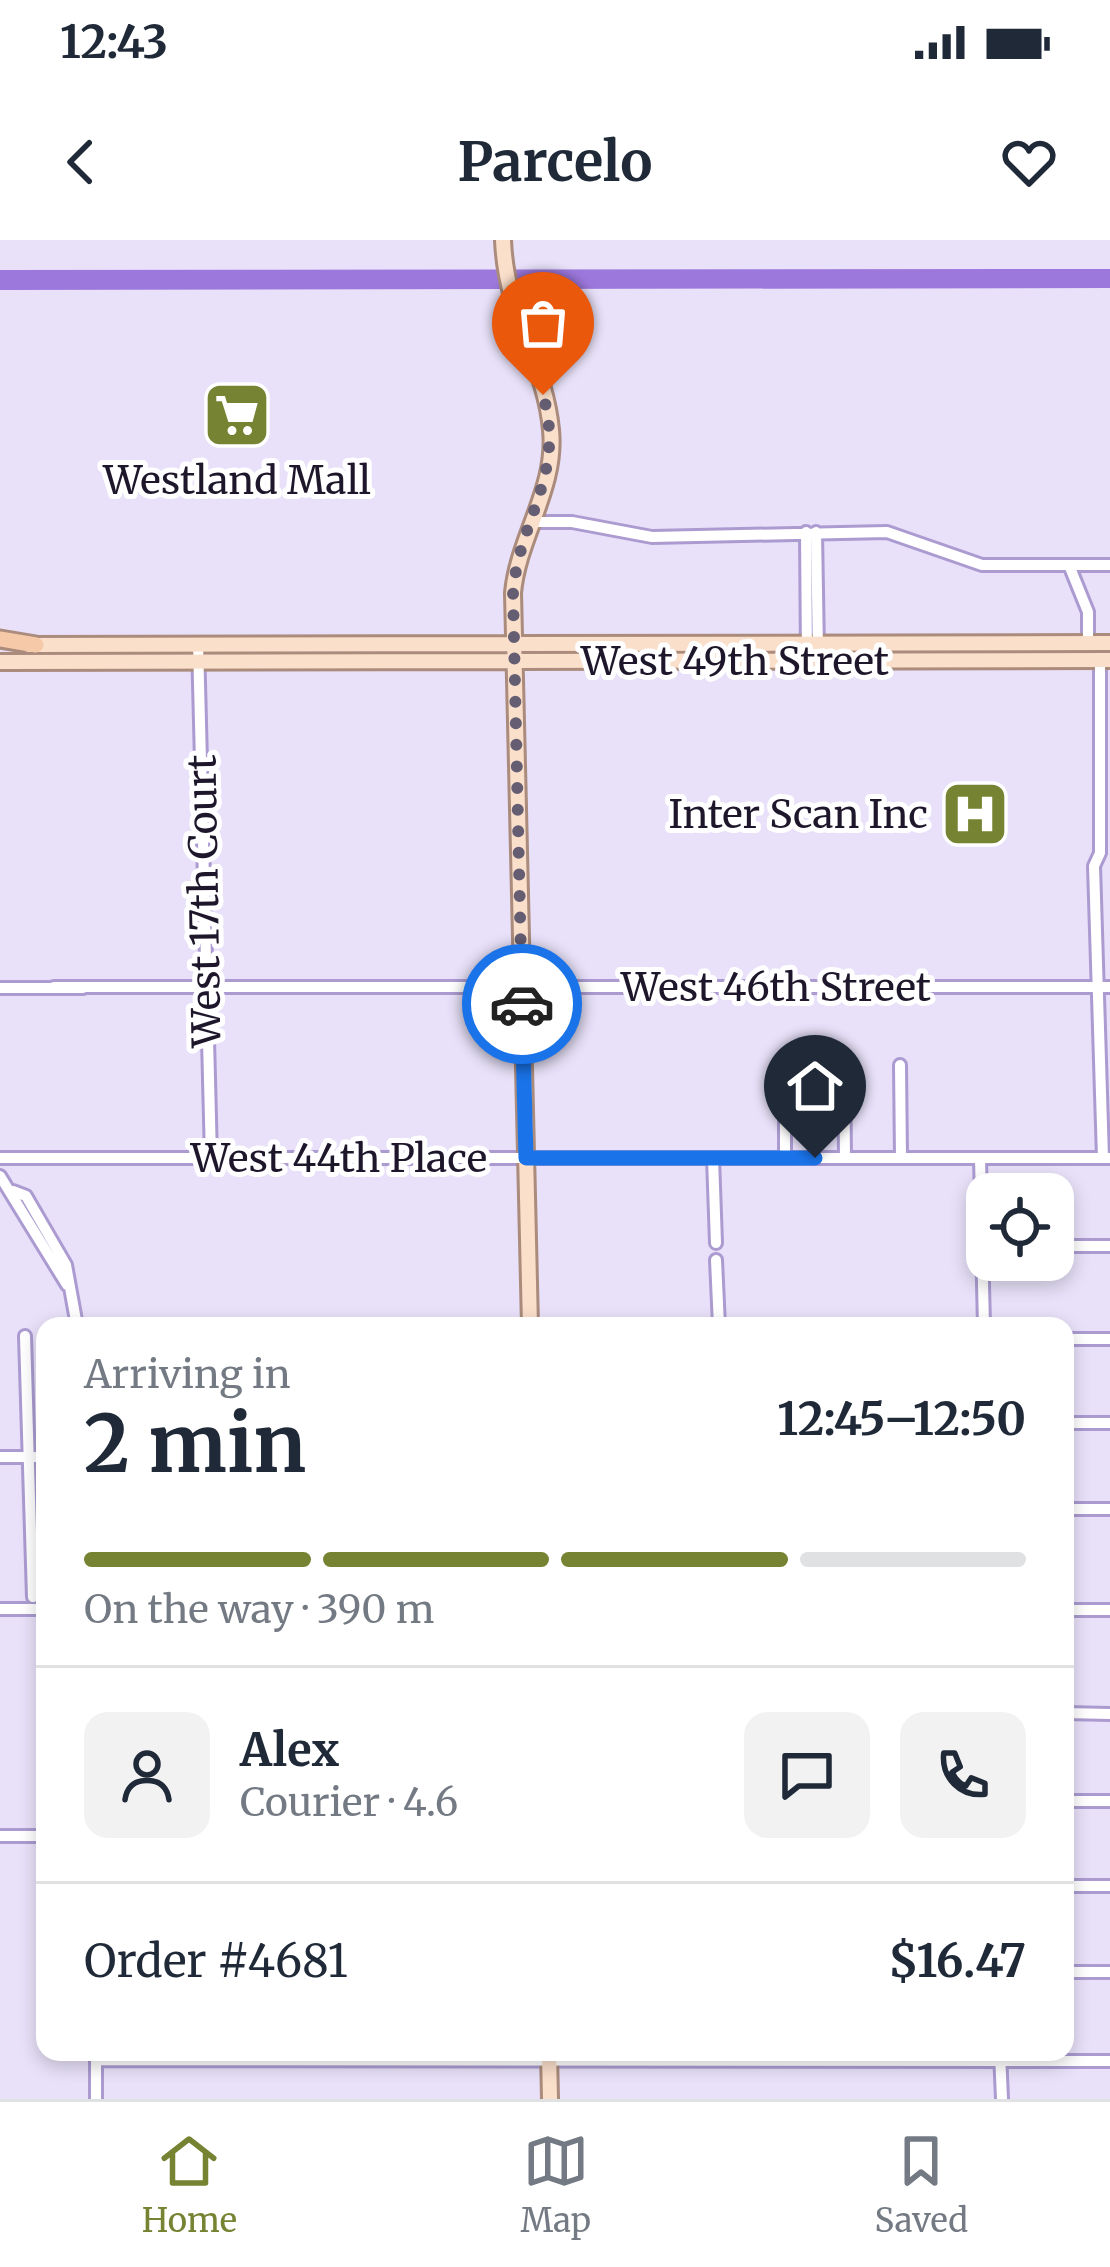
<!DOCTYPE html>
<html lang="en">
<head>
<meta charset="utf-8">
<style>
  :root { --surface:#fff; --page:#f2f2f3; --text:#1f2937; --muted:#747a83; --line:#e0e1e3; --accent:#758332 }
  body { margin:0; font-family:Merriweather,serif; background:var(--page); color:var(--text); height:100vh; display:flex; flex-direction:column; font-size:45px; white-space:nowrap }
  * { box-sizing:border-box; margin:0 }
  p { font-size:39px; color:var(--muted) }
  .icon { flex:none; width:66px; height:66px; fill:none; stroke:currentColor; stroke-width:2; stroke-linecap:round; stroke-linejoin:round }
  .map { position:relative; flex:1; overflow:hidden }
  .drawer { position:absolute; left:36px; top:1077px; width:1038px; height:744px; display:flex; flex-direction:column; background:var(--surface); border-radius:24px; box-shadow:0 6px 18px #0003 }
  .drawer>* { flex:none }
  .tools { position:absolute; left:966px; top:933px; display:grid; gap:24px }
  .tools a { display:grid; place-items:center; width:108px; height:108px; border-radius:24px; background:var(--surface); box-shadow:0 6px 18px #0003; font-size:60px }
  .pin { position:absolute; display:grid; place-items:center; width:102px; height:102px; color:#fff; margin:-123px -51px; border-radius:50% 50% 50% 0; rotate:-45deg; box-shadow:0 0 12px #0007 }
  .pin .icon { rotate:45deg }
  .courier { position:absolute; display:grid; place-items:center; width:120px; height:120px; margin:-60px; border:9px solid #1a73e8; border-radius:50%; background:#fff; color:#222; box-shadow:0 3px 15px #0007 }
  .summary em { font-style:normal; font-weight:700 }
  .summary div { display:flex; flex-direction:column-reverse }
  .summary { display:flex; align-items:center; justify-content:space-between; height:204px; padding:0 48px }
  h1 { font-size:78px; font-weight:700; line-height:90px }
  .bar { display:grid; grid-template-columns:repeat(4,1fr); gap:18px 12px; align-content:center; height:144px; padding:0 48px }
  .bar i { height:15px; border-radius:9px; background:var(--line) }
  .bar .selected { background:var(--accent) }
  .bar p { grid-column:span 4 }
  .line { display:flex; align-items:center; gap:30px; padding:0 48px; border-top:3px solid var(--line) }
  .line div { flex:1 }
  .round { display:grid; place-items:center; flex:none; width:126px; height:126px; border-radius:24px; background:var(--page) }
  .status { display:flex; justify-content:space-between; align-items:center; height:84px; padding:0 60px; background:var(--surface); direction:ltr }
  .status svg { height:33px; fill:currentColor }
  header { display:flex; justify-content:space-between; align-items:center; height:156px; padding:0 48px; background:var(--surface); font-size:54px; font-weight:700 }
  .menu { display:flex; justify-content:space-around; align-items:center; height:168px; border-top:3px solid var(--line); background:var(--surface); font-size:33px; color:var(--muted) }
  .menu a { display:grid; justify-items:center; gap:6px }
  .menu .selected { color:var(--accent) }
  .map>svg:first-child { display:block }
  .water { fill:#9c78dd }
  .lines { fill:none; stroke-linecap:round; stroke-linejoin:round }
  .minor-casing { stroke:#ab9bd1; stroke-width:16 }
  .major-casing { stroke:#aa8b7c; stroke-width:20 }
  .highway-casing { stroke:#aa8b7c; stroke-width:21 }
  .minor { stroke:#fff; stroke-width:10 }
  .major { stroke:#fadfcb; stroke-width:14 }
  .highway { stroke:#f6c9a8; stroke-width:15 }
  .done { stroke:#655e73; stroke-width:12; stroke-dasharray:0 21.6 }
  .route { stroke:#1a73e8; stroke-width:15 }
  .labels { text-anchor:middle; stroke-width:10; stroke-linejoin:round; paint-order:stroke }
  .poi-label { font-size:39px; fill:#1e172b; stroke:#fff }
  .street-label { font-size:39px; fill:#1e172b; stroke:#fff }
</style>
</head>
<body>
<div class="status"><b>12:43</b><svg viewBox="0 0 49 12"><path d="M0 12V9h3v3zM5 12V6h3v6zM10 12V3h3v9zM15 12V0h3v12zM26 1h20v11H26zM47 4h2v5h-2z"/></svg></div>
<header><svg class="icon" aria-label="back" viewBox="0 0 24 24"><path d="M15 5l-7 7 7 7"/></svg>Parcelo<svg class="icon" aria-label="heart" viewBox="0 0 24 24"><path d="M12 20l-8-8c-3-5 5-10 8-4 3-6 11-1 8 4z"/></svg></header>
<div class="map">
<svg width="1110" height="1859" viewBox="0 0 1110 1859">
  <rect width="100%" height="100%" fill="#e8e1f9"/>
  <path class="water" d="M1110,29V48L0,50V30Z"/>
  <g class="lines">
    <g class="minor-casing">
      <path id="minor" d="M531,282H572L652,297L887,292L982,325H1110
        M806,292L807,421
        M816,292L818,411
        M1069,325L1088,372V403
        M198,403L211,918
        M1100,420V613L1094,626L1103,918
        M54,747H1110
        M0,748H83
        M900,825L901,918
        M0,918H1110
        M713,918L716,1003
        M785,918V818H844L845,918
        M980,918L984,1086
        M0,936L67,1045
        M13,951L26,956L66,1025L77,1086
        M1053,1006H1110
        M716,1020L719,1086
        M25,1096L33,1357
        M1065,1099H1110
        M1065,1183H1110
        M0,1217H45
        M1065,1269H1110
        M0,1369H45
        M1065,1370H1110
        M1065,1473L1110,1474
        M1065,1561H1110
        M0,1596H45
        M1065,1646H1110
        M1065,1732H1110
        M96,1812V1859
        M1000,1812L1002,1859
        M96,1820L1110,1821"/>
    </g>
    <g class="major-casing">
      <path id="major" d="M503,0C506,77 545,123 551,190C557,248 518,297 513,353L530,1086
        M29,405L1110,403
        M0,422L1110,420
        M549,1812L550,1859"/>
    </g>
    <g class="highway-casing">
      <path id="highway" d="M0,399L36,405"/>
    </g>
    <use href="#minor" class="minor"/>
    <use href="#major" class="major"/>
    <use href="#highway" class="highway"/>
  </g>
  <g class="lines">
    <path class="done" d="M522,764L513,353C519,278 566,235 543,155"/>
    <path class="route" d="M522,764L526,918H815"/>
  </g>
  <defs>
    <g id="supermarket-square" transform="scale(3.45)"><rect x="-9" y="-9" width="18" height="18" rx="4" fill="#758332" stroke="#fff"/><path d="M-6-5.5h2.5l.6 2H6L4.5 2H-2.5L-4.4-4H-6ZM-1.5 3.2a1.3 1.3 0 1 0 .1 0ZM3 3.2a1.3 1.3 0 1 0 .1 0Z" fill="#fff"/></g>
    <g id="hospital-square" transform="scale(3.45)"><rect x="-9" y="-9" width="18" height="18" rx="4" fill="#758332" stroke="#fff"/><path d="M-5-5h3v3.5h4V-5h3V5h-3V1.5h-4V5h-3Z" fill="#fff"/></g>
  </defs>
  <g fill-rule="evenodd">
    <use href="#supermarket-square" x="237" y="175"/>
    <use href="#hospital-square" x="975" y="574"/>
  </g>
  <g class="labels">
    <g class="poi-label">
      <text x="237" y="254">Westland Mall</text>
      <text x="928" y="588" text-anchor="end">Inter Scan Inc</text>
    </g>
    <g class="street-label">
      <text x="735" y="435">West 49th Street</text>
      <text transform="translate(204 661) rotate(-91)" y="14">West 17th Court</text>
      <text x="776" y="761">West 46th Street</text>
      <text x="339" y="932">West 44th Place</text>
    </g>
  </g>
</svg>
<div class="tools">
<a><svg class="icon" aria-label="locate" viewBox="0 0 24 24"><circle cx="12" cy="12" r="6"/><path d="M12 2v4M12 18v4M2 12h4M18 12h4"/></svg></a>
</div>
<div class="pin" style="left:543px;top:155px;background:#ea580c"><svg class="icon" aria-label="bag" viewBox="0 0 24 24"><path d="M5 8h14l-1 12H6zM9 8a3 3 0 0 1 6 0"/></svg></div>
<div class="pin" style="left:815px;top:918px;background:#1f2937"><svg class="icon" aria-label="home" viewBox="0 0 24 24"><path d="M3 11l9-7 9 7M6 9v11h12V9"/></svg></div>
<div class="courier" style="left:522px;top:764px"><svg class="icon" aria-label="car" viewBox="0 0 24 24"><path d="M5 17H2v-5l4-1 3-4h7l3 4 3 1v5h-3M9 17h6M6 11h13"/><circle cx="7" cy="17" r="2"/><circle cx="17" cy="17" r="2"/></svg></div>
<section class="drawer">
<div class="summary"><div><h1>2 min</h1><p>Arriving in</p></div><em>12:45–12:50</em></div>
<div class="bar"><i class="selected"></i><i class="selected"></i><i class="selected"></i><i></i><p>On the way · 390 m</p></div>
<div class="line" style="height:216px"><a class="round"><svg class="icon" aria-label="person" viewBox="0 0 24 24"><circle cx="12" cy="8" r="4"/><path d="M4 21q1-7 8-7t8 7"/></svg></a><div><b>Alex</b><p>Courier · 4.6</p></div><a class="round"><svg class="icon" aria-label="chat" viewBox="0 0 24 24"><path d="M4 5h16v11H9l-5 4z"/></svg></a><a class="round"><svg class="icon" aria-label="phone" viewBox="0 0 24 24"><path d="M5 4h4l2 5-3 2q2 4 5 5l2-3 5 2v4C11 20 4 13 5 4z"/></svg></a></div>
<div class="line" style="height:156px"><div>Order #4681</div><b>$16.47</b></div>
</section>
</div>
<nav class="menu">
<a class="selected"><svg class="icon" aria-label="home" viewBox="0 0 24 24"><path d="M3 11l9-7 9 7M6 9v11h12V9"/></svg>Home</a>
<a><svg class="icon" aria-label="map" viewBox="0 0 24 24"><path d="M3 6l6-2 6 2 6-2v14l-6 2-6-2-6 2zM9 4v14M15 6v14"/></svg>Map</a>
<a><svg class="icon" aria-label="saved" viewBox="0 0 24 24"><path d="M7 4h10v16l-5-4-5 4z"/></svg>Saved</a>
</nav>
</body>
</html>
